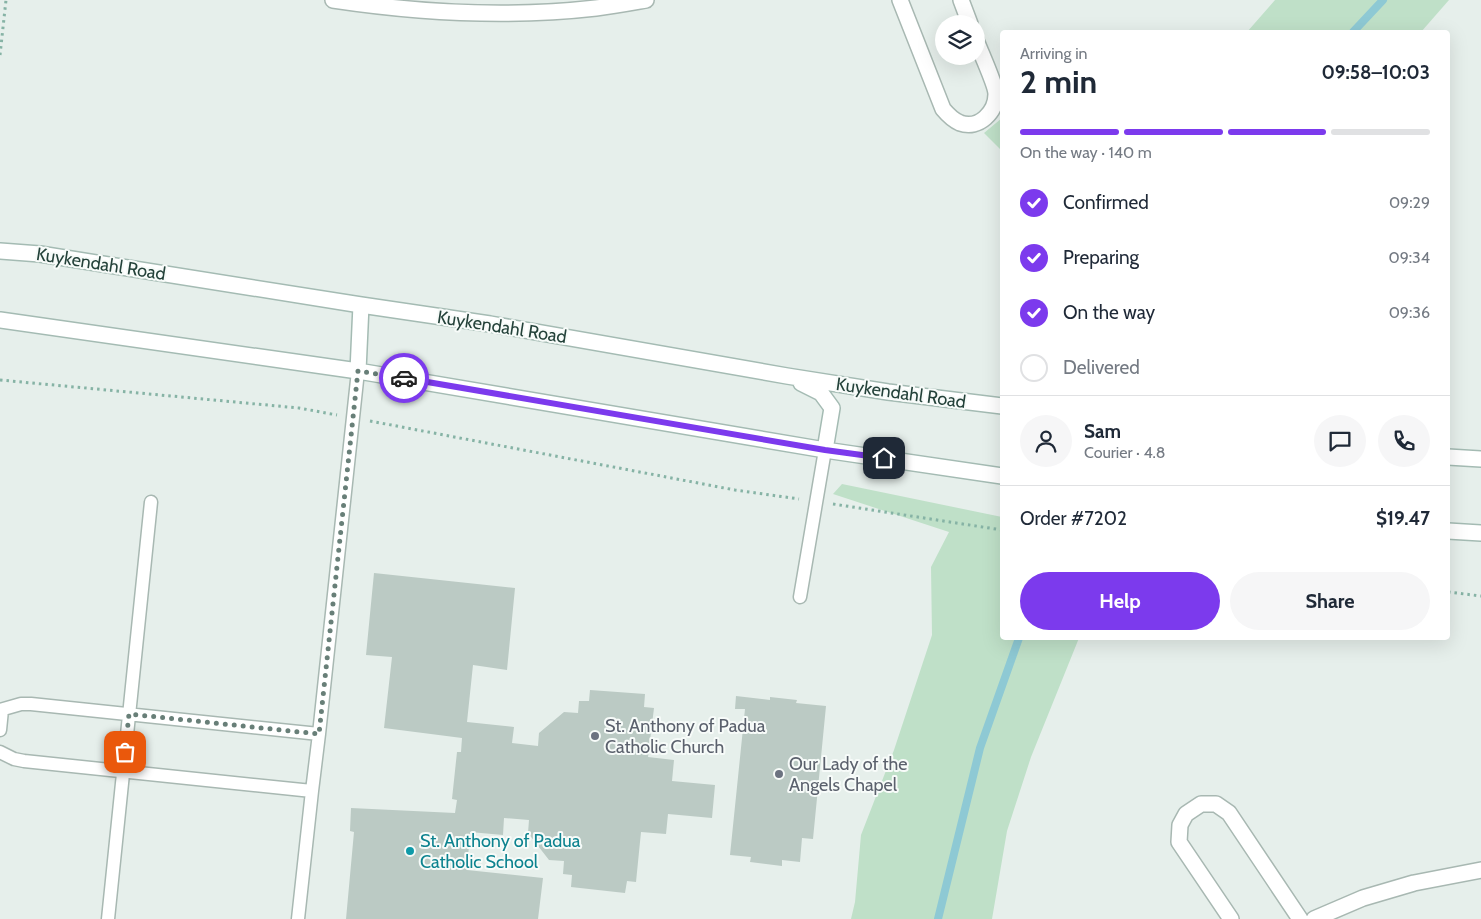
<!DOCTYPE html>
<html lang="en">
<head>
<meta charset="utf-8">
<style>
  :root { --surface:#fff; --page:#f6f6f7; --text:#1f2937; --muted:#747a83; --line:#e0e1e3; --accent:#7c3aed }
  body { margin:0; font-family:Cabin,sans-serif; background:var(--page); color:var(--text); height:100vh; display:flex; flex-direction:column; font-size:19px; white-space:nowrap }
  * { box-sizing:border-box; margin:0 }
  p { font-size:16px; color:var(--muted) }
  .icon { flex:none; width:28px; height:28px; fill:none; stroke:currentColor; stroke-width:2; stroke-linecap:round; stroke-linejoin:round }
  .map { position:relative; flex:1; overflow:hidden }
  .side { position:absolute; left:1000px; top:30px; width:450px; height:610px; display:flex; flex-direction:column; background:var(--surface); border-radius:5px; box-shadow:0 5px 20px #0002 }
  .side>* { flex:none }
  .fabs { position:absolute; left:935px; top:15px; display:grid; gap:10px }
  .fabs a { display:grid; place-items:center; width:50px; height:50px; border-radius:50%; background:var(--surface); box-shadow:0 5px 20px #0002; font-size:25px }
  .pin { position:absolute; display:grid; place-items:center; width:42px; height:42px; color:#fff; margin:-21px; border-radius:10px; box-shadow:0 2px 8px #0006 }
  .courier { position:absolute; display:grid; place-items:center; width:50px; height:50px; margin:-25px; border:4px solid #7c3aed; border-radius:50%; background:#fff; color:#222; box-shadow:0 1px 6px #0007 }
  .summary em { font-style:normal; font-weight:800 }
  .summary div { display:flex; flex-direction:column-reverse }
  .summary { display:flex; align-items:center; justify-content:space-between; height:85px; padding:0 20px }
  h1 { font-size:32px; font-weight:800; line-height:38px }
  .bar { display:grid; grid-template-columns:repeat(4,1fr); gap:8px 5px; align-content:center; height:60px; padding:0 20px }
  .bar i { height:6px; border-radius:4px; background:var(--line) }
  .bar .on { background:var(--accent) }
  .bar p { grid-column:span 4 }
  .line { display:flex; align-items:center; gap:12px; padding:0 20px; border-top:1px solid var(--line) }
  .line div { flex:1 }
  .round { display:grid; place-items:center; flex:none; width:52px; height:52px; border-radius:26px; background:var(--page) }
  ol { padding:0 20px; list-style:none }
  li { display:flex; align-items:center; gap:15px; height:55px }
  li p { margin-inline-start:auto }
  li .icon { padding:5px; border-radius:50%; background:var(--accent); color:#fff; stroke-width:4 }
  li:last-child { color:var(--muted) }
  li i { width:28px; height:28px; border:2px solid var(--line); border-radius:50% }
  .primary-button { display:flex; gap:10px; margin-top:auto; padding:10px 20px }
  .primary-button a { flex:1; height:58px; border-radius:30px; background:var(--accent); color:#fff; font-size:20px; font-weight:800; line-height:58px; text-align:center }
  .primary-button a+a { background:var(--page); color:var(--text) }
  .map>svg:first-child { display:block }
  .green { fill:#bfe0c8 }
  .lines { fill:none; stroke-linecap:round; stroke-linejoin:round }
  .stream { stroke:#8ec9d4; stroke-width:8 }
  .building { fill:#bbcac4 }
  .service-casing { stroke:#a8b8b2; stroke-width:15 }
  .minor-casing { stroke:#a8b8b2; stroke-width:18 }
  .secondary-casing { stroke:#a4bbb3; stroke-width:18 }
  .path { stroke:#86b3a5; stroke-width:3; stroke-dasharray:2.5 4; stroke-linecap:butt }
  .service { stroke:#fff; stroke-width:12 }
  .minor { stroke:#fff; stroke-width:15 }
  .secondary { stroke:#fff; stroke-width:15 }
  .done { stroke:#687f78; stroke-width:5; stroke-dasharray:0 9 }
  .route { stroke:#7c3aed; stroke-width:6 }
  .worship-dot { fill:#6b7280; stroke:#f7fbf9; stroke-width:2 }
  .culture-dot { fill:#0f9aa8; stroke:#f7fbf9; stroke-width:2 }
  .labels { text-anchor:middle; stroke-width:4; stroke-linejoin:round; paint-order:stroke }
  .street-label { font-size:18px; fill:#24423a; stroke:#f7fbf9 }
  .worship-label { font-size:18px; fill:#5b616d; stroke:#f7fbf9; text-anchor:start }
  .culture-label { font-size:18px; fill:#0d838f; stroke:#f7fbf9; text-anchor:start }
</style>
</head>
<body>
<div class="map">
<svg width="1481" height="919" viewBox="0 0 1481 919">
  <rect width="100%" height="100%" fill="#e6efeb"/>
  <path class="green" d="M1275,0H1449L1421,32H1247Z
    M1002,118V151L984,133Z
    M842,484L1002,517V638H1079L1031,757L1007,831L992,919H851L855,902L861,835L894,750L932,635L931,567L949,532L833,494Z"/>
  <g class="lines">
    <path class="stream" d="M1353,32L1383,0
      M938,919L980,748L1019,638"/>
  </g>
  <path class="building" d="M374,573L515,588L507,670L473,665L467,722L514,727L512,743L538,746L539,733L564,712L578,713L579,701H589L590,690L645,694L644,707L654,708L648,757L674,760L672,781L715,785L712,818L668,814L666,834L641,832L636,882L627,881L625,893L571,887L572,875L563,874L564,861L549,860L528,833L529,820L504,818L503,835L470,832L467,870L543,878L538,919H346L354,832L350,831L351,808L455,813L457,800L452,799L457,752H461L462,738L384,728L392,657L366,655Z
    M736,696L770,700V697L797,700L796,703L826,706L813,839L802,838L800,862L782,860V866L750,862L751,857L730,855L745,709H735Z"/>
  <g class="lines">
    <g class="service-casing">
      <path id="service" d="M800,597L825,450
        M0,710L21,704H31L319,734L358,371
        M0,730L2,710
        M0,752L14,759L24,761L312,791L319,734
        M108,919L151,502
        M298,919L312,791"/>
    </g>
    <g class="minor-casing">
      <path id="minor" d="M333,0C420,13 508,18 596,8C613,6 629,3 646,0
        M900,0L943,109C948,115 953,120 960,123C979,130 996,112 996,94C996,85 980,51 976,40
        M961,0L970,24
        M1231,919L1179,842L1180,825L1186,814L1201,804H1216L1229,813L1300,919
        M1314,919L1363,898L1414,883L1481,870"/>
    </g>
    <g class="secondary-casing">
      <path id="secondary" d="M0,251L40,254L361,305L490,324L787,376L888,392L1002,406
        M0,320L358,371L825,450L1002,476
        M358,371L361,305
        M801,383L821,393L832,408L825,450
        M1448,457L1481,459
        M1448,531L1481,533"/>
    </g>
    <path class="path" d="M0,55L6,0
      M0,380L299,408L337,415
      M370,421L735,490L799,499
      M833,504L1002,530
      M1448,592L1481,596"/>
    <use href="#service" class="service"/>
    <use href="#minor" class="minor"/>
    <use href="#secondary" class="secondary"/>
  </g>
  <g class="lines">
    <path class="done" d="M125,752L129,714L319,734L358,371L404,378"/>
    <path class="route" d="M404,378L825,450L884,458"/>
  </g>
  <g class="worship-dot">
    <circle cx="595" cy="736" r="5"/>
    <circle cx="779" cy="774" r="5"/>
  </g>
  <circle class="culture-dot" cx="410" cy="851" r="5"/>
  <g class="labels">
    <g class="street-label">
      <text transform="translate(101 264) rotate(9)" y="6">Kuykendahl Road</text>
      <text transform="translate(502 327) rotate(9)" y="6">Kuykendahl Road</text>
      <text transform="translate(901 393) rotate(8)" y="6">Kuykendahl Road</text>
    </g>
    <g class="worship-label">
      <text x="605" y="732">St. Anthony of Padua<tspan x="605" dy="21">Catholic Church</tspan></text>
      <text x="789" y="770">Our Lady of the<tspan x="789" dy="21">Angels Chapel</tspan></text>
    </g>
    <g class="culture-label">
      <text x="420" y="847">St. Anthony of Padua<tspan x="420" dy="21">Catholic School</tspan></text>
    </g>
  </g>
</svg>
<div class="fabs">
<a><svg class="icon" aria-label="layers" viewBox="0 0 24 24"><path d="M12 4l9 5-9 5-9-5zM3 14l9 5 9-5"/></svg></a>
</div>
<div class="pin" style="left:125px;top:752px;background:#ea580c"><svg class="icon" aria-label="bag" viewBox="0 0 24 24"><path d="M5 8h14l-1 12H6zM9 8a3 3 0 0 1 6 0"/></svg></div>
<div class="pin" style="left:884px;top:458px;background:#1f2937"><svg class="icon" aria-label="home" viewBox="0 0 24 24"><path d="M3 11l9-7 9 7M6 9v11h12V9"/></svg></div>
<div class="courier" style="left:404px;top:378px"><svg class="icon" aria-label="car" viewBox="0 0 24 24"><path d="M5 17H2v-5l4-1 3-4h7l3 4 3 1v5h-3M9 17h6M6 11h13"/><circle cx="7" cy="17" r="2"/><circle cx="17" cy="17" r="2"/></svg></div>
<section class="side">
<div class="summary"><div><h1>2 min</h1><p>Arriving in</p></div><em>09:58–10:03</em></div>
<div class="bar"><i class="on"></i><i class="on"></i><i class="on"></i><i></i><p>On the way · 140 m</p></div>
<ol>
<li><svg class="icon" aria-label="check" viewBox="0 0 24 24"><path d="M5 12l5 5 9-10"/></svg>Confirmed<p>09:29</p></li>
<li><svg class="icon" aria-label="check" viewBox="0 0 24 24"><path d="M5 12l5 5 9-10"/></svg>Preparing<p>09:34</p></li>
<li><svg class="icon" aria-label="check" viewBox="0 0 24 24"><path d="M5 12l5 5 9-10"/></svg>On the way<p>09:36</p></li>
<li><i></i>Delivered</li>
</ol>
<div class="line" style="height:90px"><a class="round"><svg class="icon" aria-label="person" viewBox="0 0 24 24"><circle cx="12" cy="8" r="4"/><path d="M4 21q1-7 8-7t8 7"/></svg></a><div><b>Sam</b><p>Courier · 4.8</p></div><a class="round"><svg class="icon" aria-label="chat" viewBox="0 0 24 24"><path d="M4 5h16v11H9l-5 4z"/></svg></a><a class="round"><svg class="icon" aria-label="phone" viewBox="0 0 24 24"><path d="M5 4h4l2 5-3 2q2 4 5 5l2-3 5 2v4C11 20 4 13 5 4z"/></svg></a></div>
<div class="line" style="height:65px"><div>Order #7202</div><b>$19.47</b></div>
<div class="primary-button"><a>Help</a><a>Share</a></div>
</section>
</div>
</body>
</html>
